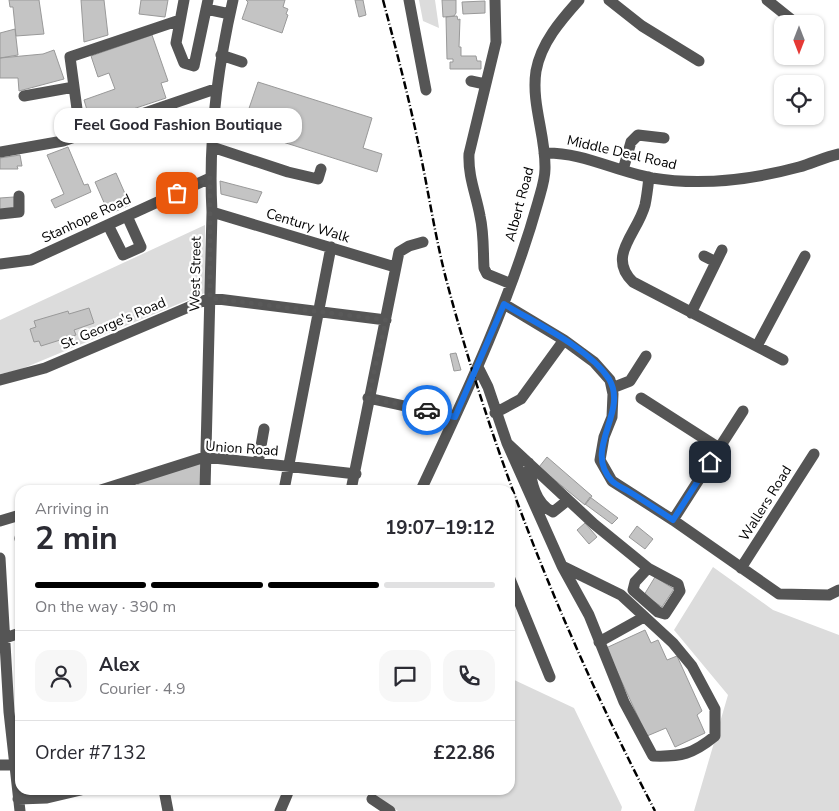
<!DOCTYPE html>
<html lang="en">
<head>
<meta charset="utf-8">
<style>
  :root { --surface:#fff; --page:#f7f7f7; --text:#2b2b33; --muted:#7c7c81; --line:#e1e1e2; --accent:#000 }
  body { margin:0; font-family:"Nunito Sans",sans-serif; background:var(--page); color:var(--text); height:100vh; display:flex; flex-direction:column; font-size:19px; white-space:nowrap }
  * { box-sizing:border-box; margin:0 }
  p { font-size:16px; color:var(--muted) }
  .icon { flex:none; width:28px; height:28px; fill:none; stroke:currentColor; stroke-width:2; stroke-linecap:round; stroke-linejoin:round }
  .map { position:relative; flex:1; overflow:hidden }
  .sheet { position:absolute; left:15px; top:485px; width:500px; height:310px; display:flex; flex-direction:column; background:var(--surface); border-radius:15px; box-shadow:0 1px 4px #0004 }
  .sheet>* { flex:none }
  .needle { width:32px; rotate:180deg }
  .controls { position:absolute; left:774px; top:15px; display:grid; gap:10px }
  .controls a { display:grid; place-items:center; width:50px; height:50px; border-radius:10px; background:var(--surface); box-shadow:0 1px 4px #0004; font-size:25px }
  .pin { position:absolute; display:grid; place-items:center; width:42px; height:42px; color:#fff; margin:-21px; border-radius:10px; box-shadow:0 2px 8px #0006 }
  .courier { position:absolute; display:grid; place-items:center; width:50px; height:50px; margin:-25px; border:4px solid #1a73e8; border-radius:50%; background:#fff; color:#222; box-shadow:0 1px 6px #0007 }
  .bubble { position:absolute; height:35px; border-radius:15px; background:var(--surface); box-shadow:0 1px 4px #0004; font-size:16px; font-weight:700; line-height:35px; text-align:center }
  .overview em { font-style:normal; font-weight:700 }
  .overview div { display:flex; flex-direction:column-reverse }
  .overview { display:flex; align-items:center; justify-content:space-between; height:85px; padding:0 20px }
  h1 { font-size:32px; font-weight:700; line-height:38px }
  .bar { display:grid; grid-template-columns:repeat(4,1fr); gap:8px 5px; align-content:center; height:60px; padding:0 20px }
  .bar i { height:6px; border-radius:4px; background:var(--line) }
  .bar .current { background:var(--accent) }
  .bar p { grid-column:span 4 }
  .line { display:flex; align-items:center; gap:12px; padding:0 20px; border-top:1px solid var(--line) }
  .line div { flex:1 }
  .round { display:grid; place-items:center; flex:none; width:52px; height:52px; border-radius:15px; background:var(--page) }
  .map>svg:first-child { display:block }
  .green { fill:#dcdcdc }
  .building { fill:#c4c4c4; stroke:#999 }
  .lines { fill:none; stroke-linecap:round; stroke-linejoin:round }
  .minor { stroke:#555; stroke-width:11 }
  .rail { stroke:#000; stroke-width:2.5; stroke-dasharray:8 2.5 1 2.5; stroke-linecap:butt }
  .done { stroke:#595959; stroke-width:5; stroke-dasharray:0 9 }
  .route { stroke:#1a73e8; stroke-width:6 }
  .labels { text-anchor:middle; stroke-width:4.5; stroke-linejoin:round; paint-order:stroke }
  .street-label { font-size:14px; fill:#000; stroke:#fff }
</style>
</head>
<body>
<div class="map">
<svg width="839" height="811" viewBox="0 0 839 811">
  <rect width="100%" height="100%" fill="#fff"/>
  <path class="green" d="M419,0H435L439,28L423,21Z
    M205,225V293L19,370L0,374V320Z
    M713,567L773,610L839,635V811H694L728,695L674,630Z
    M510,678L574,708L622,807L621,811H398L369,790H510Z"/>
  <path class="building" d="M9,0H39L44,34L16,36L13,7H10Z
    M81,0H104L108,35L84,42Z
    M141,0H168L165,17L139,14Z
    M285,0L283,7L288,9L286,14L288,15L282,33L242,19L248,2L246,0Z
    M355,0H363L366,15L359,17Z
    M442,0H456V13L454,16L443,17Z
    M485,1V13L463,14L462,2Z
    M457,16L458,20L460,19L459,47H461V56H476L477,61H481V69H450V62H453V59H447L446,17Z
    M15,29L18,55L0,58V33Z
    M152,35L168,81L161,83L166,98L91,123L84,100L115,89L109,73L98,77L91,56Z
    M54,50L64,79L19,91L18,78H0V58L43,54Z
    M258,82L372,118L363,148L382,154L377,172L242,129Z
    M68,147L84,185L88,184L91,192L55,208L51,200L64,194L47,155Z
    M20,155L22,166H17L18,169H0V158Z
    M116,173L130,205L109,214L95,182Z
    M220,181L262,192L257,203L221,194Z
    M14,197V211L0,212V198Z
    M89,308L94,323L74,330L76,335L41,346L39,341L34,342L30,329L36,327L34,321L68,311L69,314Z
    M456,353L461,370L454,371L450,354Z
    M547,457L592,496L585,505L539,467Z
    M203,460V490H140L137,482Z
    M590,497L618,518L612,524L585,504Z
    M585,523L597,537L589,544L577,530Z
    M637,526L653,539L645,549L629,537Z
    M655,577L674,589L662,607L644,595Z
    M645,630L651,643L658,640L667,660L677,656L702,711L697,715L705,733L675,747L666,728L647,736L606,648Z"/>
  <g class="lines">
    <path class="minor" d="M184,0L176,43L184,63L194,66L208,0
      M409,0L426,90
      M495,0L496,42L469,154C468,177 476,194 480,216C484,233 483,251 484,268L487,274L511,284
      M609,0L642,26L699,61
      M767,0L797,24
      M206,9L230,14
      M221,55L242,62
      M471,81L485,84
      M24,96L74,87
      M87,133L77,109L70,57L180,20
      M212,147L288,172L318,179L321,169
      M0,152L63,141L215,89
      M544,153C582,152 615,171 652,178C701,186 751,180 799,167C813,163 825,157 839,154
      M623,170L631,142L638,135L664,138
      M649,177C648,186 647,196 645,205C638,233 606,256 633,282L783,360
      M212,212L395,267
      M0,214L19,212V196
      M108,225L123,255L141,247L127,216
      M704,256L716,262
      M0,264L31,260L210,178
      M504,304L564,340L594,362L610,380L613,394L612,417L604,437L600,460L612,481L673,520L779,594L829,595L839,590
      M691,313L722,250
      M757,346L805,256
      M478,367L488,387L507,443L594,524L648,568L678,584L680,591L665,614L658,612L633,590L635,582L648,568
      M0,380L45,368L210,298L386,320
      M612,388L630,381L646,356
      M368,398L455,417
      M641,398L719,448
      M495,413L521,399L564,340
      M507,443L562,566L589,615L624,702L653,756C681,757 693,754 715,736V709L692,666L673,643L621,595L562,566
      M258,463L264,429
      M529,463C531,481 535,504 553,512L568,500
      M101,490L205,457L356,474
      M205,490L212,212C208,140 217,70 233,0
      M284,490L331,247
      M351,490L399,252L409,246L423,242
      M421,490C465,396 510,302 538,202C541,191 545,180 545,169C546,136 531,104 536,71C541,43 561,20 579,0
      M673,520L743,411
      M0,521L20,515
      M20,538V539
      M0,558L9,712L20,811
      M741,568L814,454
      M510,579L550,677
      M5,638L20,633
      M599,642L644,617
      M0,765H15
      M164,790L168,811
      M18,799L47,798L81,790
      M372,799L390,811
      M280,811L289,790"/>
    <path class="rail" d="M383,0C396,49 409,98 419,147C429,194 436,243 449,290C498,471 569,646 655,811"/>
  </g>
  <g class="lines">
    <path class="done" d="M177,193L210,178V298L386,320L368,398L427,410"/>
    <path class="route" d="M427,410L455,417L504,304C535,323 589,348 609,379C629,412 582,449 612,481C616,485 623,488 628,491C643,500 658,510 673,520L710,462"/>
  </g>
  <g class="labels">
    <g class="street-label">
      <text transform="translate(622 152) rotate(13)" y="5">Middle Deal Road</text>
      <text transform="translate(519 204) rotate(-75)" y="5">Albert Road</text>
      <text transform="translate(86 218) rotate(-25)" y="5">Stanhope Road</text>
      <text transform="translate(308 225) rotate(17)" y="5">Century Walk</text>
      <text transform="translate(195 274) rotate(-89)" y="5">West Street</text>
      <text transform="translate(113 323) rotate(-23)" y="5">St. George's Road</text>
      <text transform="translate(242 448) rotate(4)" y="5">Union Road</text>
      <text transform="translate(765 503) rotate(-58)" y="5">Wallers Road</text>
    </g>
  </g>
</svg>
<div class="controls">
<a><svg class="needle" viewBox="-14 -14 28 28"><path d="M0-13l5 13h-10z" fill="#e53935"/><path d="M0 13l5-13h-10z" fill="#7c7c81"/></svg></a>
<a><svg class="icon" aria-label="locate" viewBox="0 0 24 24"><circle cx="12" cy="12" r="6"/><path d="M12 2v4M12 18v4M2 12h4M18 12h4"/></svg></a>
</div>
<div class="pin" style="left:177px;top:193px;background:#ea580c"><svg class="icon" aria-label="bag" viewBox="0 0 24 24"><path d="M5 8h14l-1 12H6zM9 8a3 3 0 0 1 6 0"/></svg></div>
<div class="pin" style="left:710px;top:462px;background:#1f2937"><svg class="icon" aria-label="home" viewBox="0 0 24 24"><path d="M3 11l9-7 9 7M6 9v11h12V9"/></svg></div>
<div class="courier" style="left:427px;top:410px"><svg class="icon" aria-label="car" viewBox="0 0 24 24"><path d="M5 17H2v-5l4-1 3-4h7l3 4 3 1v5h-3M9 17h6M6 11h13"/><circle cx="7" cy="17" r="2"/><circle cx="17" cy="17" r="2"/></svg></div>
<div class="bubble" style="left:54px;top:108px;width:248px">Feel Good Fashion Boutique</div>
<section class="sheet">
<div class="overview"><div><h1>2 min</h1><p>Arriving in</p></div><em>19:07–19:12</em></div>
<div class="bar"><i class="current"></i><i class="current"></i><i class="current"></i><i></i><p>On the way · 390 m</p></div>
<div class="line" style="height:90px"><a class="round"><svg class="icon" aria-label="person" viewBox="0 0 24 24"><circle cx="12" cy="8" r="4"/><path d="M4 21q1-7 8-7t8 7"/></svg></a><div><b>Alex</b><p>Courier · 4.9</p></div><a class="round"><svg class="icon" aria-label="chat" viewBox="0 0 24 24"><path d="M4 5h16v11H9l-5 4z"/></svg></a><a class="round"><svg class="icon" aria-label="phone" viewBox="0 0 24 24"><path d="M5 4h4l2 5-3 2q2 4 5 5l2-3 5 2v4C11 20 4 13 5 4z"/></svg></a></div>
<div class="line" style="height:65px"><div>Order #7132</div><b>£22.86</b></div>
</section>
</div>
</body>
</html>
